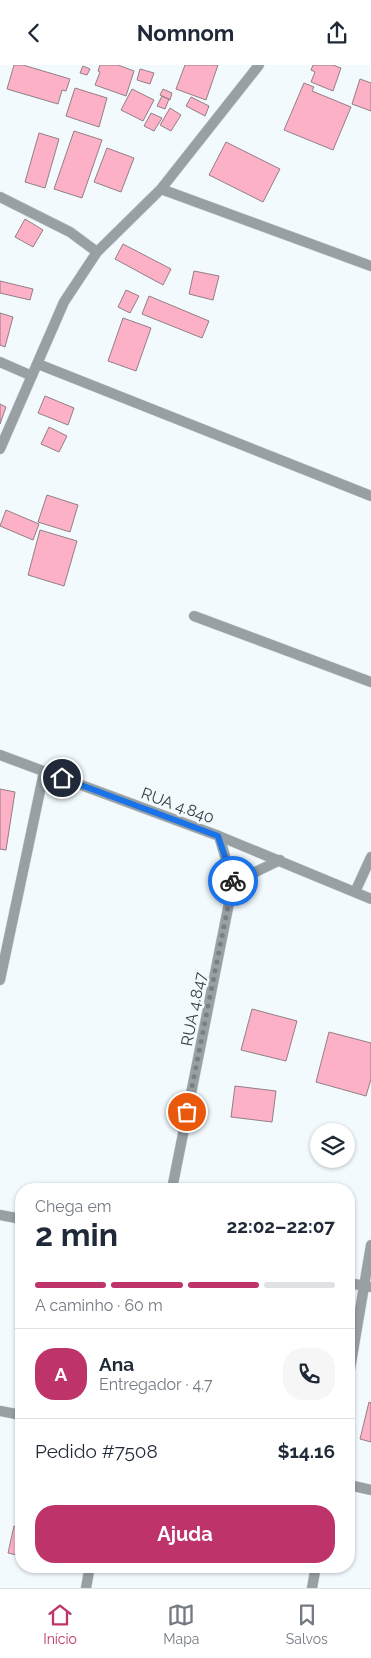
<!DOCTYPE html>
<html lang="pt">
<head>
<meta charset="utf-8">
<style>
  :root { --surface:#fff; --page:#f6f6f7; --text:#1f2937; --muted:#747a83; --line:#e0e1e3; --accent:#be336a }
  body { margin:0; font-family:Raleway,sans-serif; background:var(--page); color:var(--text); height:100vh; display:flex; flex-direction:column; font-size:19px; white-space:nowrap }
  * { box-sizing:border-box; margin:0 }
  p { font-size:16px; color:var(--muted) }
  .icon { flex:none; width:28px; height:28px; fill:none; stroke:currentColor; stroke-width:2; stroke-linecap:round; stroke-linejoin:round }
  .map { position:relative; flex:1; overflow:hidden }
  .sheet { position:absolute; left:15px; top:1118px; width:340px; height:390px; display:flex; flex-direction:column; background:var(--surface); border-radius:20px; box-shadow:0 1px 4px #0004 }
  .sheet>* { flex:none }
  .fabs { position:absolute; left:310px; top:1058px; display:grid; gap:10px }
  .fabs a { display:grid; place-items:center; width:45px; height:45px; border-radius:50%; background:var(--surface); box-shadow:0 1px 4px #0004; font-size:25px }
  .pin { position:absolute; display:grid; place-items:center; width:42px; height:42px; color:#fff; margin:-21px; border:2px solid #fff; border-radius:50%; box-shadow:0 1px 5px #0007 }
  .courier { position:absolute; display:grid; place-items:center; width:50px; height:50px; margin:-25px; border:4px solid #1a73e8; border-radius:50%; background:#fff; color:#222; box-shadow:0 1px 6px #0007 }
  .head em { font-style:normal; font-weight:700 }
  .head div { display:flex; flex-direction:column-reverse }
  .head { display:flex; align-items:center; justify-content:space-between; height:85px; padding:0 20px }
  h1 { font-size:32px; font-weight:700; line-height:38px }
  .bar { display:grid; grid-template-columns:repeat(4,1fr); gap:8px 5px; align-content:center; height:60px; padding:0 20px }
  .bar i { height:6px; border-radius:4px; background:var(--line) }
  .bar .on { background:var(--accent) }
  .bar p { grid-column:span 4 }
  .line { display:flex; align-items:center; gap:12px; padding:0 20px; border-top:1px solid var(--line) }
  .line div { flex:1 }
  .round { display:grid; place-items:center; flex:none; width:52px; height:52px; border-radius:20px; background:var(--page) }
  .action { display:flex; gap:10px; margin-top:auto; padding:10px 20px }
  .action a { flex:1; height:58px; border-radius:20px; background:var(--accent); color:#fff; font-size:20px; font-weight:700; line-height:58px; text-align:center }
  header { display:flex; justify-content:space-between; align-items:center; height:65px; padding:0 20px; background:var(--surface); font-size:22px; font-weight:700 }
  .dock { display:flex; justify-content:space-around; align-items:center; height:70px; border-top:1px solid var(--line); background:var(--surface); font-size:14px; color:var(--muted) }
  .dock a { display:grid; justify-items:center; gap:2px }
  .dock .on { color:var(--accent) }
  .map>svg:first-child { display:block }
  .building { fill:#fcb1c6; stroke:#927f84 }
  .lines { fill:none; stroke-linecap:round; stroke-linejoin:round }
  .minor-casing { stroke:#ccd4d8; stroke-width:11 }
  .minor { stroke:#98a0a4; stroke-width:10 }
  .done { stroke:#788084; stroke-width:5; stroke-dasharray:0 9 }
  .route { stroke:#1a73e8; stroke-width:6 }
  .labels { text-anchor:middle; stroke-width:5; stroke-linejoin:round; paint-order:stroke }
  .street-label { font-size:16px; fill:#363e42; stroke:#f2fafe }
</style>
</head>
<body>
<header><svg class="icon" aria-label="back" viewBox="0 0 24 24"><path d="M15 5l-7 7 7 7"/></svg>Nomnom<svg class="icon" aria-label="share" viewBox="0 0 24 24"><path d="M12 15V3M7 8l5-5 5 5M5 13v7h14v-7"/></svg></header>
<div class="map">
<svg width="371" height="1523" viewBox="0 0 371 1523">
  <rect width="100%" height="100%" fill="#f2fafe"/>
  <path class="building" d="M14,0H23L70,14L66,26L62,25L58,39L7,24Z
    M100,0H118L134,6L126,31L95,20L100,7L98,6Z
    M185,0H218L206,35L176,24Z
    M313,0H333L341,3L333,26L311,17L315,7L311,5Z
    M83,1L90,4L87,10L80,8Z
    M140,4L154,8L150,19L137,15Z
    M360,14L371,18V46L352,39Z
    M304,18L314,22L312,26L351,42L333,85L284,65Z
    M75,23L107,33L99,62L66,51Z
    M132,24L154,35L143,56L121,45Z
    M163,24L172,28L170,35L160,30Z
    M162,31L169,34L165,44L157,41Z
    M191,32L209,41L205,51L186,41Z
    M170,43L181,50L171,66L160,60Z
    M151,48L162,53L154,66L144,61Z
    M74,66L102,75L82,133L54,124Z
    M39,68L59,74L45,123L25,117Z
    M226,77L280,104L263,137L209,110Z
    M107,83L134,93L121,127L94,117Z
    M25,154L43,165L33,182L15,172Z
    M123,179L171,204L163,220L115,194Z
    M194,206L219,211L213,235L189,229Z
    M0,216L33,224L30,235L0,228Z
    M126,225L139,231L130,248L118,242Z
    M149,231L209,256L202,273L142,249Z
    M0,248L13,252L5,282L0,280Z
    M123,253L151,263L136,306L108,296Z
    M45,331L74,343L68,360L38,348Z
    M0,339L6,342L0,359Z
    M49,362L67,371L59,387L41,379Z
    M47,430L78,440L70,467L38,457Z
    M6,445L39,459L33,475L0,461Z
    M40,465L77,476L64,521L28,510Z
    M0,724L15,727L6,785L0,784Z
    M252,944L297,956L286,996L241,985Z
    M329,967L371,978V1014L366,1031L316,1017Z
    M235,1021L276,1026L272,1057L231,1052Z
    M369,1337L371,1338V1377L360,1374Z
    M14,1461L21,1463V1491L8,1488Z"/>
  <g class="lines">
    <g class="minor-casing">
      <path id="minor" d="M161,124L371,201
        M0,132L70,167L97,187
        M0,297L32,311
        M38,299L371,431
        M0,384L64,237L97,187L161,124L259,0
        M194,551L371,617
        M0,690L219,771L371,834
        M233,818L280,795
        M355,827L371,792
        M0,915L44,707
        M172,1124L233,818L219,771
        M0,1150L21,1154
        M349,1218L371,1222
        M349,1310L371,1180
        M0,1346L21,1350
        M349,1420L371,1425
        M86,1523L90,1501
        M312,1523L316,1501"/>
    </g>
    <use href="#minor" class="minor"/>
  </g>
  <g class="lines">
    <path class="done" d="M187,1047L233,816"/>
    <path class="route" d="M62,713L218,771L233,816"/>
  </g>
  <g class="labels">
    <g class="street-label">
      <text transform="translate(178 740) rotate(20)" y="6">RUA 4.840</text>
      <text transform="translate(193 944) rotate(-79)" y="6">RUA 4.847</text>
    </g>
  </g>
</svg>
<div class="fabs">
<a><svg class="icon" aria-label="layers" viewBox="0 0 24 24"><path d="M12 4l9 5-9 5-9-5zM3 14l9 5 9-5"/></svg></a>
</div>
<div class="pin" style="left:187px;top:1047px;background:#ea580c"><svg class="icon" aria-label="bag" viewBox="0 0 24 24"><path d="M5 8h14l-1 12H6zM9 8a3 3 0 0 1 6 0"/></svg></div>
<div class="pin" style="left:62px;top:713px;background:#1f2937"><svg class="icon" aria-label="home" viewBox="0 0 24 24"><path d="M3 11l9-7 9 7M6 9v11h12V9"/></svg></div>
<div class="courier" style="left:233px;top:816px"><svg class="icon" aria-label="bike" viewBox="0 0 24 24"><circle cx="6" cy="16" r="4"/><circle cx="18" cy="16" r="4"/><path d="M6 16l4-8h5l3 8M10 8l3 8H6M13 5h3"/></svg></div>
<section class="sheet">
<div class="head"><div><h1>2 min</h1><p>Chega em</p></div><em>22:02–22:07</em></div>
<div class="bar"><i class="on"></i><i class="on"></i><i class="on"></i><i></i><p>A caminho · 60 m</p></div>
<div class="line" style="height:90px"><b class="round" style="background:var(--accent);color:#fff">A</b><div><b>Ana</b><p>Entregador · 4.7</p></div><a class="round"><svg class="icon" aria-label="phone" viewBox="0 0 24 24"><path d="M5 4h4l2 5-3 2q2 4 5 5l2-3 5 2v4C11 20 4 13 5 4z"/></svg></a></div>
<div class="line" style="height:65px"><div>Pedido #7508</div><b>$14.16</b></div>
<div class="action"><a>Ajuda</a></div>
</section>
</div>
<nav class="dock">
<a class="on"><svg class="icon" aria-label="home" viewBox="0 0 24 24"><path d="M3 11l9-7 9 7M6 9v11h12V9"/></svg>Início</a>
<a><svg class="icon" aria-label="map" viewBox="0 0 24 24"><path d="M3 6l6-2 6 2 6-2v14l-6 2-6-2-6 2zM9 4v14M15 6v14"/></svg>Mapa</a>
<a><svg class="icon" aria-label="saved" viewBox="0 0 24 24"><path d="M7 4h10v16l-5-4-5 4z"/></svg>Salvos</a>
</nav>
</body>
</html>
